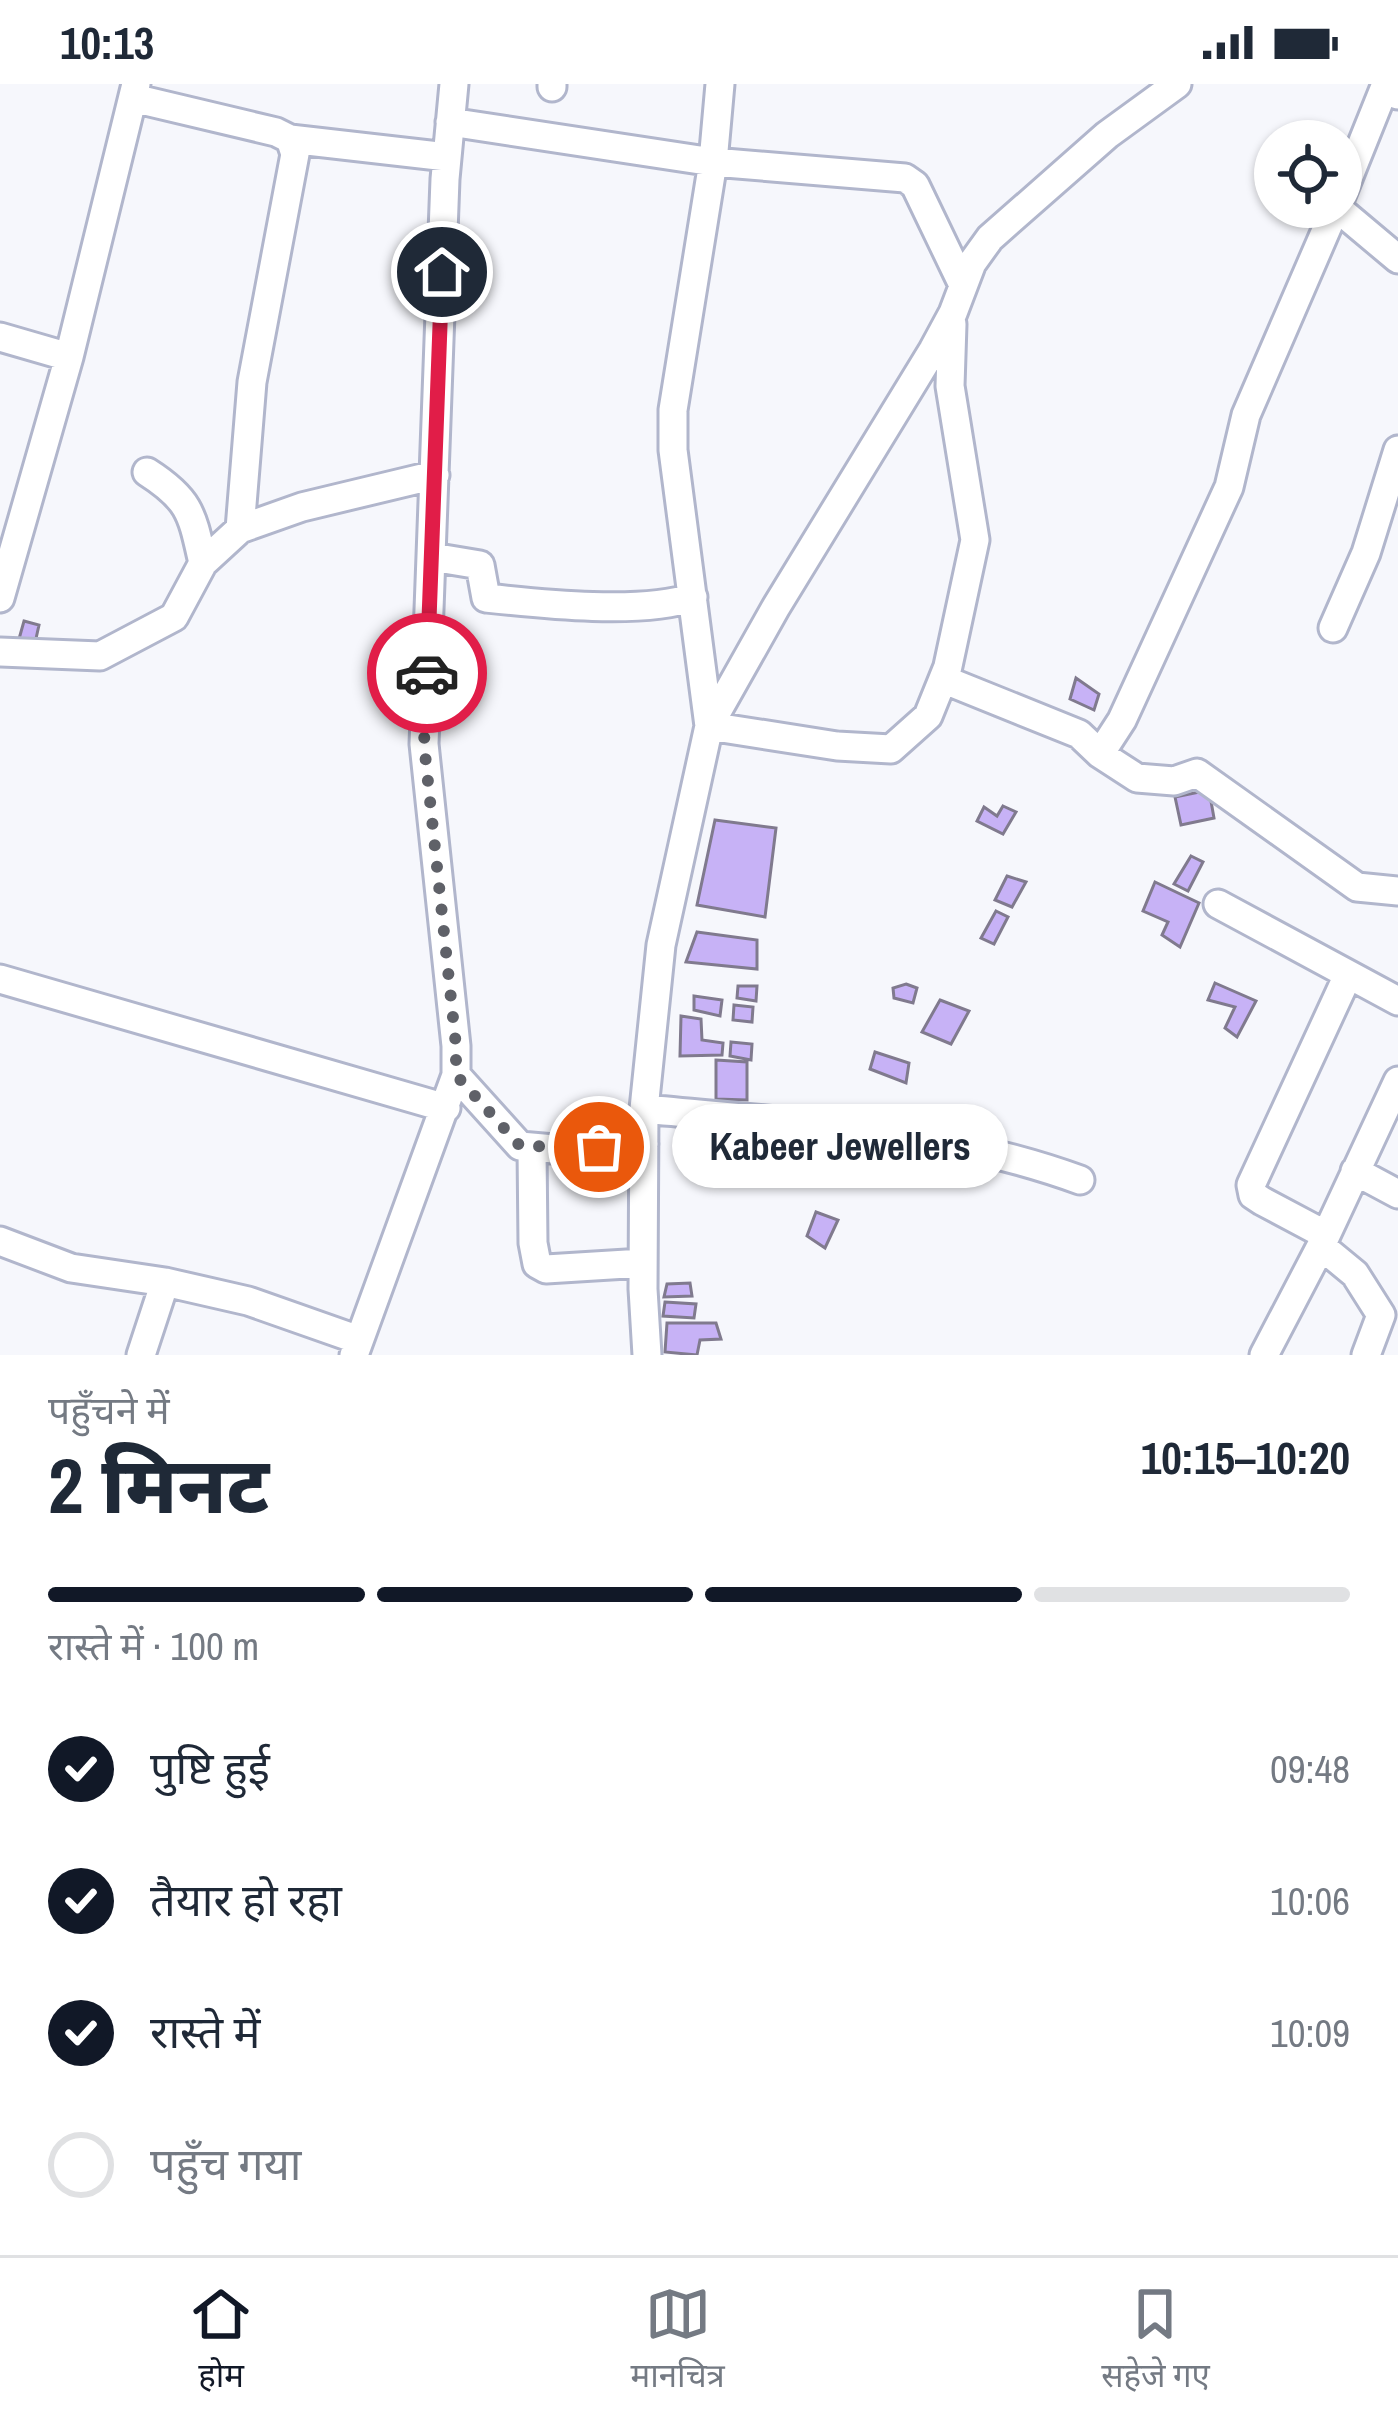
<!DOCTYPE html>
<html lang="hi">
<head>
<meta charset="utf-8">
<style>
  :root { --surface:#fff; --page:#f6f6f7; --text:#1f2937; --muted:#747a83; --line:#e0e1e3; --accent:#111827 }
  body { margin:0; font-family:"Archivo Narrow","Noto Sans Devanagari",sans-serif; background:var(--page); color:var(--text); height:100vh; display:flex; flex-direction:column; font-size:45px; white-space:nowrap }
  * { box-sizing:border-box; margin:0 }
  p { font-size:39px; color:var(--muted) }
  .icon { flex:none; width:66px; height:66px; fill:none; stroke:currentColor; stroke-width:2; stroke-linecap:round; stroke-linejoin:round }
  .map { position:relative; height:1271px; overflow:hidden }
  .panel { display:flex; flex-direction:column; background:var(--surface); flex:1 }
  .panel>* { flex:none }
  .tools { position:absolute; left:1254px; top:36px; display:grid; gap:24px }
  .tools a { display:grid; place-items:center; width:108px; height:108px; border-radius:50%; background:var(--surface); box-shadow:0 3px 9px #0004; font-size:60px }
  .pin { position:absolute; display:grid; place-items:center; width:102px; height:102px; color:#fff; margin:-51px; border:6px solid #fff; border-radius:50%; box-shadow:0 3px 12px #0007 }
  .courier { position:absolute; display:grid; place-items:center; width:120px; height:120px; margin:-60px; border:9px solid #e11d48; border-radius:50%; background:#fff; color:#222; box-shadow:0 3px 15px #0007 }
  .bubble { position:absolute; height:84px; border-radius:42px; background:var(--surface); box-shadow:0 3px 9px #0004; font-size:39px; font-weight:800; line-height:84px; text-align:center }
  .head em { font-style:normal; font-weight:800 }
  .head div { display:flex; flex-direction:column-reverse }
  .head { display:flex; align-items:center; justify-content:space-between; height:204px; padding:0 48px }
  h1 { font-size:78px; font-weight:800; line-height:90px }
  .bar { display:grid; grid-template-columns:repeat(4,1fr); gap:18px 12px; align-content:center; height:144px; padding:0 48px }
  .bar i { height:15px; border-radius:9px; background:var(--line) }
  .bar .active { background:var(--accent) }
  .bar p { grid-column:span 4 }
  ol { padding:0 48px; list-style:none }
  li { display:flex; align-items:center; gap:36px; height:132px }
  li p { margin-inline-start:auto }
  li .icon { padding:12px; border-radius:50%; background:var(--accent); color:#fff; stroke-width:4 }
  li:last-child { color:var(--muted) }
  li i { width:66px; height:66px; border:6px solid var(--line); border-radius:50% }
  .status { display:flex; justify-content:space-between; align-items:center; height:84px; padding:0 60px; background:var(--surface); direction:ltr }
  .status svg { height:33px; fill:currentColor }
  .dock { display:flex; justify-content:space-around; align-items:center; height:168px; border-top:3px solid var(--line); background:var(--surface); font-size:33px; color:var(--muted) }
  .dock a { display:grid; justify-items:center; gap:6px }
  .dock .active { color:var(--accent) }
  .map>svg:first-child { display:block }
  .building { fill:#c7b2f6; stroke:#807a8e; stroke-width:3 }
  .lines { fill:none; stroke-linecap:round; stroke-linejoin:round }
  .minor-casing { stroke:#b1b6cc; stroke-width:33 }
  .minor { stroke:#fff; stroke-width:27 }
  .done { stroke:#5f6168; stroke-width:12; stroke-dasharray:0 21.6 }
  .route { stroke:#e11d48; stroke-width:15 }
</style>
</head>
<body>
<div class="status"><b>10:13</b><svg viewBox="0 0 49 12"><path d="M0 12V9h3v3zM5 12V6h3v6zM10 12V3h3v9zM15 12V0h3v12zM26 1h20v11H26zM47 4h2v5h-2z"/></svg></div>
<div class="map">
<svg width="1398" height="1271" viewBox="0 0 1398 1271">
  <rect width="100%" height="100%" fill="#f6f7fc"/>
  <path class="building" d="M24,537L39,541L35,559L19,555Z
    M1076,594L1099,610L1094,626L1070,615Z
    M1209,706L1214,734L1181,741L1175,713Z
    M1003,722L1016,728L1003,750L977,737L984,723L997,732Z
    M715,736L776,744L765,833L697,821Z
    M1191,772L1203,778L1188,807L1174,800Z
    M1007,792L1026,798L1012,823L995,816Z
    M1155,798L1199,819L1180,863L1162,851L1168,838L1143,827Z
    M996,827L1008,833L994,860L981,854Z
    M697,848L757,856V885L686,878Z
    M1215,899L1256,917L1237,953L1225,944L1235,923L1208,916Z
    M906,900L917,904L913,919L894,914L893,904Z
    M738,902H757L756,917L737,914Z
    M694,912L722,916L720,932L694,926Z
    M940,916L969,927L951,960L922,948Z
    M734,921L753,923L752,938L733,936Z
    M681,932L701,935L702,956L723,959L722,971L680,972Z
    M731,958L752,960L751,976L730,972Z
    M875,968L909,979L906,999L870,985Z
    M716,976L747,978V1016L716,1015Z
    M813,1059L881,1064L880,1090L807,1084Z
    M816,1128L838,1136L825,1164L807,1152Z
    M690,1199L692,1212L664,1213L667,1200Z
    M665,1218L696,1220L694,1234L663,1232Z
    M667,1239H716L721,1255L700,1256L697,1271L665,1268Z"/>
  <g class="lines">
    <g class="minor-casing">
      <path id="minor" d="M720,0L713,78L673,326V366L709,642L837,662L891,665L928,632L947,585
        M552,3V0
        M133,14L276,48L290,55L295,70L252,298L240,445
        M450,38L713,78L905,94L915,101L963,201
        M290,55L447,73
        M1341,112L1384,5L1398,11
        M952,240L950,302L975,456L945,596L1079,650L1100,670L1137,694L1174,697L1197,689L1357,803L1398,807
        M0,253L69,273
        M147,388C191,416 192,431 203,479
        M432,473L480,481L486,514C542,520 642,531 693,513
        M0,514L69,273L136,0
        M1333,544L1366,469L1398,366
        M0,568L100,572L174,533L203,479L240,445L302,423L435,391
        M1100,670L1122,636L1229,403L1246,331L1336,123L1398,175
        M1218,820L1398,917
        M0,895L446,1024
        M456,991L520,1062L554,1065L644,1060
        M644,1025C790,1039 941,1045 1080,1096
        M532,1065L533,1159L537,1180L546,1185L643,1179
        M1355,1087L1398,1110
        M1326,1151L1262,1117L1253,1111L1251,1101L1348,891
        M0,1157L71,1184L165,1198L248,1217L359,1256
        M1321,1162L1355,1190L1381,1231L1366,1271
        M141,1271L165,1198
        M354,1271L456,991V962L424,660L445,95L454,0
        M647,1271L643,1205L644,1025L661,861L709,642L776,523L933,266L953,229L972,179L990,154L1107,51L1177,0
        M1264,1271L1321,1162L1398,997"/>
    </g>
    <use href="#minor" class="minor"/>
  </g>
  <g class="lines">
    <path class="done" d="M427,589L424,660L456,962V991L520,1062L599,1063"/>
    <path class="route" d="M427,589L442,188"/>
  </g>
</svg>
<div class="tools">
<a><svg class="icon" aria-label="locate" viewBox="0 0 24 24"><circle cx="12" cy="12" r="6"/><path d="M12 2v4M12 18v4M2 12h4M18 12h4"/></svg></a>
</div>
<div class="pin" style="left:599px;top:1063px;background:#ea580c"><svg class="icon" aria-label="bag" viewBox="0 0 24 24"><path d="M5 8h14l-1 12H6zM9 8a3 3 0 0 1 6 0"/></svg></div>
<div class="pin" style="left:442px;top:188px;background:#1f2937"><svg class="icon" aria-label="home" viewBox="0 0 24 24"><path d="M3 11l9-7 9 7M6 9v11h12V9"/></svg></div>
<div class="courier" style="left:427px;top:589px"><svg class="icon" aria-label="car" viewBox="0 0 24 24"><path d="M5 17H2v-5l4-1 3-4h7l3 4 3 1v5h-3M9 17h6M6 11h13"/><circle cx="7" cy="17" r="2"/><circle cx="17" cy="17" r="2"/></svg></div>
<div class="bubble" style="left:672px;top:1020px;width:336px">Kabeer Jewellers</div>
</div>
<section class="panel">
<div class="head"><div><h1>2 मिनट</h1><p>पहुँचने में</p></div><em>10:15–10:20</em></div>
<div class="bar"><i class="active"></i><i class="active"></i><i class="active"></i><i></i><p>रास्ते में · 100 m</p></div>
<ol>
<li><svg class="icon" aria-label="check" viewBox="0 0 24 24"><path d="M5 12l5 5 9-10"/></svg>पुष्टि हुई<p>09:48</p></li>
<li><svg class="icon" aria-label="check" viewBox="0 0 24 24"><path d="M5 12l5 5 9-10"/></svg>तैयार हो रहा<p>10:06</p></li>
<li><svg class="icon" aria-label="check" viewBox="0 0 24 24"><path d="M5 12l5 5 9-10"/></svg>रास्ते में<p>10:09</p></li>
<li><i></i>पहुँच गया</li>
</ol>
</section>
<nav class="dock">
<a class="active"><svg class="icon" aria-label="home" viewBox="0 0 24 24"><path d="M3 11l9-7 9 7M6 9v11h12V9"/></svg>होम</a>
<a><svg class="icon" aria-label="map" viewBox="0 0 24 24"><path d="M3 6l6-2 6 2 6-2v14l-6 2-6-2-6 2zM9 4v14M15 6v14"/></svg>मानचित्र</a>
<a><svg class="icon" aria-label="saved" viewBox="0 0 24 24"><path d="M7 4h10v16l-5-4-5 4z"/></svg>सहेजे गए</a>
</nav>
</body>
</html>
